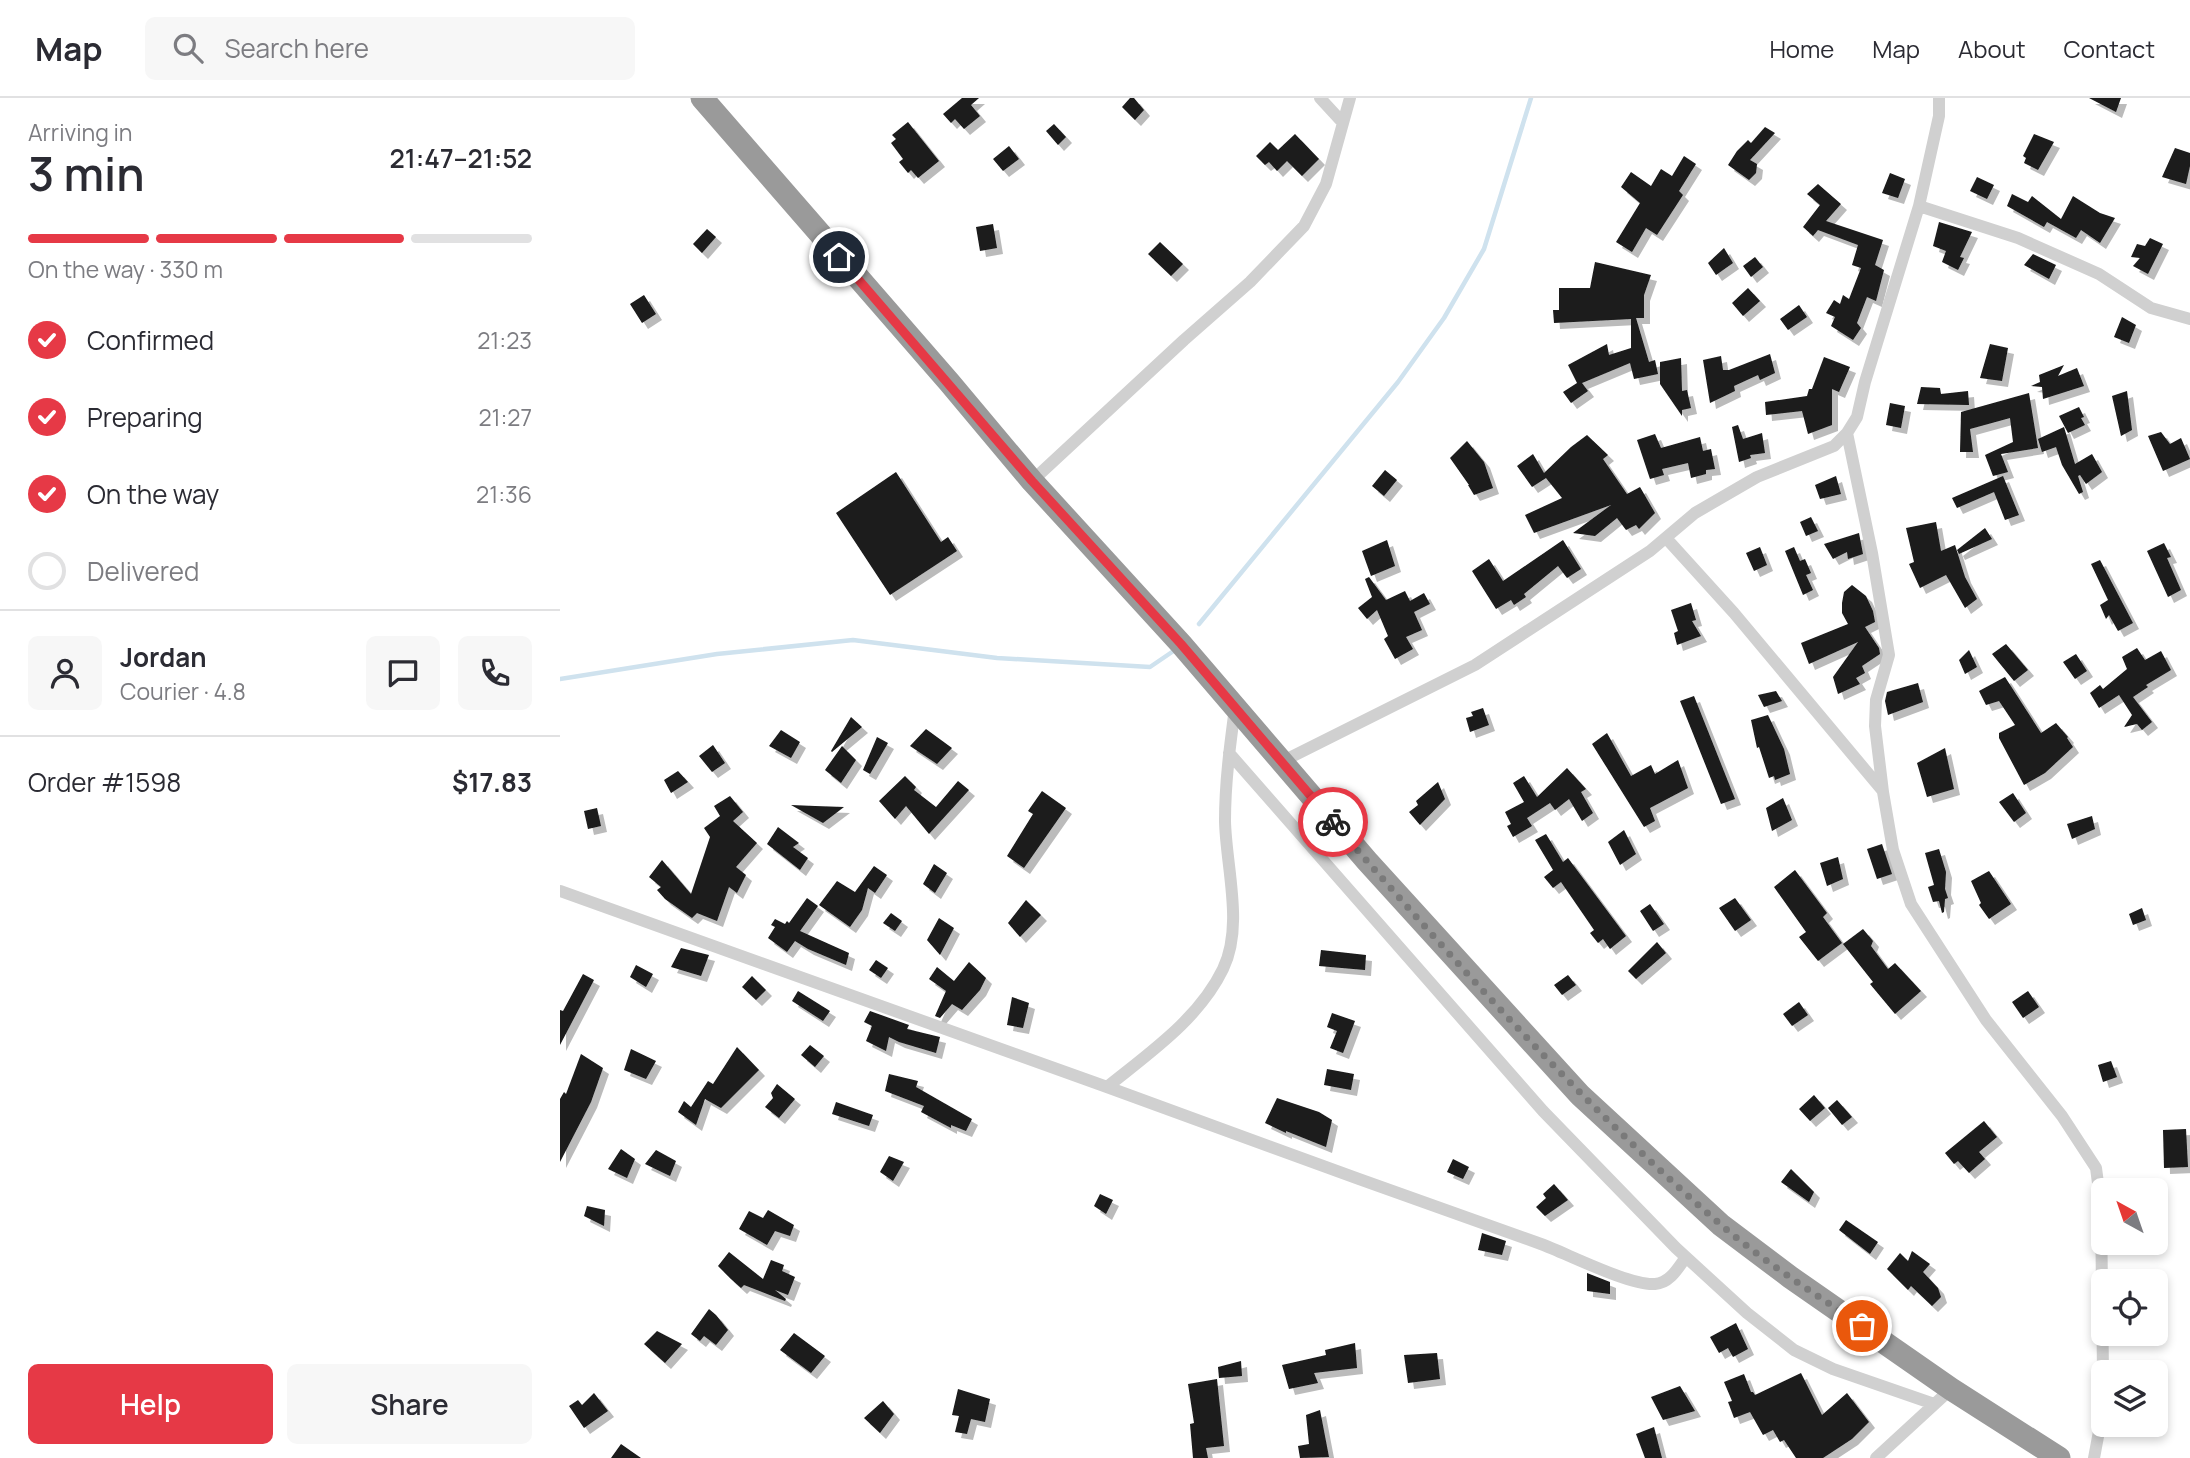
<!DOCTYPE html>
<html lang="en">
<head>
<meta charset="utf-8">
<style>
  :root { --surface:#fff; --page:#f7f7f7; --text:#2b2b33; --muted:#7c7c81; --line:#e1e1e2; --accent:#e63946 }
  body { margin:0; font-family:Manrope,sans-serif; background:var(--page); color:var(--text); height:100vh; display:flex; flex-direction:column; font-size:26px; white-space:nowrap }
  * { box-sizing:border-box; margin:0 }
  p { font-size:23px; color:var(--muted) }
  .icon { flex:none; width:38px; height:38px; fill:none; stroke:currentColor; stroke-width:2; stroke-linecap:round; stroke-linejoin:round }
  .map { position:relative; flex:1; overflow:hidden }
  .drawer { display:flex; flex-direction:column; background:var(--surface); width:560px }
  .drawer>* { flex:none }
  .needle { width:46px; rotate:320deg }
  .fabs { position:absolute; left:1531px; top:1080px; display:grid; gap:14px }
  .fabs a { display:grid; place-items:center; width:77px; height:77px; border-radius:10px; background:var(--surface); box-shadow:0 4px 10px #0003; font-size:35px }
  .pin { position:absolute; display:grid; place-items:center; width:60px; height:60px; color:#fff; margin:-30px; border:4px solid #fff; border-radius:50%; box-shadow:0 2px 7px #0007 }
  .courier { position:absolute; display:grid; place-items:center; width:70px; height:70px; margin:-35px; border:5px solid #e63946; border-radius:50%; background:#fff; color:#222; box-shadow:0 2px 9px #0007 }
  .head em { font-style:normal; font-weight:600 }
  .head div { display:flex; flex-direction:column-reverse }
  .head { display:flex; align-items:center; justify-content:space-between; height:119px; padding:0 28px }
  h1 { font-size:46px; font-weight:600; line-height:52px }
  .bar { display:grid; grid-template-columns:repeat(4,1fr); gap:10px 7px; align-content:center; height:84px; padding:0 28px }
  .bar i { height:9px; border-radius:5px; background:var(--line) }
  .bar .current { background:var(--accent) }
  .bar p { grid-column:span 4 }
  .line { display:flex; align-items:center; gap:18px; padding:0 28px; border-top:2px solid var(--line) }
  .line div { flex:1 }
  .round { display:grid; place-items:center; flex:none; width:74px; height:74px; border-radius:10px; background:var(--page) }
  ol { padding:0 28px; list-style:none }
  li { display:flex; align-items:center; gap:21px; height:77px }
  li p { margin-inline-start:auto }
  li .icon { padding:7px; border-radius:50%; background:var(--accent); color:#fff; stroke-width:4 }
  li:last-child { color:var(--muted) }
  li i { width:38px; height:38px; border:4px solid var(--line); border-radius:50% }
  .button { display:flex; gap:14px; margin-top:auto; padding:14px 28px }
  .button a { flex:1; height:80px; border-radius:10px; background:var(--accent); color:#fff; font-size:28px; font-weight:600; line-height:80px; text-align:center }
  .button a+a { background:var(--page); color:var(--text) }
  header { display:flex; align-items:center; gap:42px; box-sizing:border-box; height:98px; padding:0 35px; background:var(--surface); border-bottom:2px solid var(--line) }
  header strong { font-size:33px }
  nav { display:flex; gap:38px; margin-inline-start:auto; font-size:24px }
  .search { width:490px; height:63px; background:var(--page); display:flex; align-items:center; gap:18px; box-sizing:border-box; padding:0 24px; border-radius:10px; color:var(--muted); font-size:26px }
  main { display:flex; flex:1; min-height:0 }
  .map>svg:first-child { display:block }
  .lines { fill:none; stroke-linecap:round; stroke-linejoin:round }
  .stream { stroke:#cfe2ee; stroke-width:4.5 }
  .building { fill:#1a1a1a; filter:url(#shadow) }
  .street { stroke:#d0d0d0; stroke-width:12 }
  .highway { stroke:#9a9a9a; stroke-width:23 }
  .done { stroke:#7a7a7a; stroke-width:7; stroke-dasharray:0 12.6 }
  .route { stroke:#e63946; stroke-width:9 }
</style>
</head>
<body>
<header>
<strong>Map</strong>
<div class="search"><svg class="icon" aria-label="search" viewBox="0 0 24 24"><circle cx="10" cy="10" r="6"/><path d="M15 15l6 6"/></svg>Search here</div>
<nav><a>Home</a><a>Map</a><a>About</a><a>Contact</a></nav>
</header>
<main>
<section class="drawer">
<div class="head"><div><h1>3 min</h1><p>Arriving in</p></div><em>21:47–21:52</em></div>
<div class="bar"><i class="current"></i><i class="current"></i><i class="current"></i><i></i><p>On the way · 330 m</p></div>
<ol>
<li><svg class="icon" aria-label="check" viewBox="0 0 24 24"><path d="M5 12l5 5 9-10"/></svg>Confirmed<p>21:23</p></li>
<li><svg class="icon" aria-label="check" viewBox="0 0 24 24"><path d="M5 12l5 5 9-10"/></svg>Preparing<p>21:27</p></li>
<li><svg class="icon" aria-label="check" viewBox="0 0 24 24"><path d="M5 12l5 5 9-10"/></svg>On the way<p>21:36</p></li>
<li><i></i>Delivered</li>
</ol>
<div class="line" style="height:126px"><a class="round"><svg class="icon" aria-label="person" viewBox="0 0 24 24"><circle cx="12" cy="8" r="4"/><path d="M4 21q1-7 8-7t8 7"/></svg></a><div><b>Jordan</b><p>Courier · 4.8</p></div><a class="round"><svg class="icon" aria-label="chat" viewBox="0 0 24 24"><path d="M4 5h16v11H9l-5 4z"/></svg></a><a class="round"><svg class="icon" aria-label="phone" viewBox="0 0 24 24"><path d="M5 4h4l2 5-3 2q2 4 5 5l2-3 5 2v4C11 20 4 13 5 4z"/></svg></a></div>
<div class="line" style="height:91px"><div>Order #1598</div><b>$17.83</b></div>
<div class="button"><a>Help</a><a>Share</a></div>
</section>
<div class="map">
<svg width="1630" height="1360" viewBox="0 0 1630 1360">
  <defs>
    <filter id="shadow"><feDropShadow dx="6" dy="6" stdDeviation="0" flood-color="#0004"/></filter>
  </defs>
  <rect width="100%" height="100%" fill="#fff"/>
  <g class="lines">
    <path class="stream" d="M639,526L838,284L884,220L924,151L971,0
      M0,581L157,556L293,542L437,560L590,569L612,554"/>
  </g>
  <path class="building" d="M402,0H419L411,7L420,18L404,31L395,21L391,25L383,16Z
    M570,0H574L584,12L575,22L562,9Z
    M1529,0H1561L1556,14Z
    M348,24L379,63L358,80L351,72L348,75L339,64L343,61L331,45L336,41L332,37Z
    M494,26L506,39L498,47L486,33Z
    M1205,29L1215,35L1190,62L1197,66L1196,75L1189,82L1168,67L1177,53L1188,42L1191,45Z
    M735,36L759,61L742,78L727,63L717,73L709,64L705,67L696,58L710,44L718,52Z
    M1474,36L1494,44L1478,72L1464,65L1466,60L1463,58Z
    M449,48L459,61L443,73L433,61Z
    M1615,50L1630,55V68L1626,86L1602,79Z
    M1124,58L1136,66L1119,93L1123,97L1097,137L1086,130L1072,154L1056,144L1080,105L1061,89L1071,74L1091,88L1101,71L1112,78Z
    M1330,75L1345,81L1338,100L1322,95Z
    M1417,79L1434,87L1427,101L1410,93Z
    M1258,86L1281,106L1266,123L1323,142L1315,167L1324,172L1316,203L1307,199L1297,225L1301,230L1293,242L1271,228L1275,219L1266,215L1274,202L1280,206L1283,197L1289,201L1301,170L1292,167L1298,147L1258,132L1253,138L1243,129L1260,107L1247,96Z
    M1452,96L1468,104L1472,98L1501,121L1513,98L1540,115L1555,120L1540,145L1521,132L1516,140L1487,124L1484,129L1447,108Z
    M1379,124L1412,134L1400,159L1404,160L1398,172L1382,164L1386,153L1373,148Z
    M433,126L437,150L420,153L416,129Z
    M147,131L156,139L142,155L133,146Z
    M1590,140L1603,146L1588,176L1573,168L1580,160L1571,159L1577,146L1585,148Z
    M600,144L623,166L611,178L588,156Z
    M1164,150L1173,165L1156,177L1148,165Z
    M1473,156L1496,167L1489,181L1464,167Z
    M1195,159L1203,169L1191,179L1183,168Z
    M1035,164L1091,177L1084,197V220H1076L1089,264L1095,262L1098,276L1074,281L1070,265L1022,285L1028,293L1011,305L1003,294L1017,285L1008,267L1047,246L1049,257L1071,250V221L994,225L993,212H999V190H1030Z
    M1188,190L1200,203L1183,218L1172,205Z
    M84,197L96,216L82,225L70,206Z
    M1239,207L1247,219L1228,232L1220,221Z
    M1562,219L1576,227L1569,245L1554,239Z
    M1430,246L1448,250L1442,283L1420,280Z
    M1210,256L1215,275L1200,282L1198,277L1174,288L1175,293L1150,305L1143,262L1161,258L1163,272H1169Z
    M1264,259L1290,269L1279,294L1272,291V327L1248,336L1242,313L1206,317L1205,304L1247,298L1249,291H1252Z
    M1121,260L1122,293L1127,292L1131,310L1122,312V318L1100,286V264Z
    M1504,267L1498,278L1517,270L1524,288L1483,301L1482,289L1471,288L1480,284L1479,277Z
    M1361,289L1380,290L1381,296L1408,293L1409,307L1357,306Z
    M1567,293L1572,332L1561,338L1552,298Z
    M1469,295L1478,350L1441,356L1448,374L1433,378L1425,357L1453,344L1450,320L1410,331L1413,354H1400L1401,314Z
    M1330,305L1345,308L1341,330L1326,327Z
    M1519,309L1524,319L1521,320L1525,327L1508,335L1499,318Z
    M1178,327L1183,341L1202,335L1205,355L1190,357L1191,360L1179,364L1172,329Z
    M1504,329L1515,366L1532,356L1542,374L1526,386L1520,377L1518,378L1523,394L1519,396L1502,367L1496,349L1482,354L1478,341Z
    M1601,334L1610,346L1621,340L1630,361L1603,373L1588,338Z
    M1095,336L1101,350L1140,339L1143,353L1151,351L1155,371L1146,372V376L1131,380L1128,365L1102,371L1104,377L1090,381L1077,342Z
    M1027,337L1048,357L1043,361L1067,396L1080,389L1095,415L1079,431L1076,427L1066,432L1057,420L1035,438L1013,435L1051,407L974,435L965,417L1002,400L986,380L972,389L957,368L973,356L984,375L1011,349Z
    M907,343L924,364L933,390L914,397L908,387H909L890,360Z
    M825,372L837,382L824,398L812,388Z
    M336,374L381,444L388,439L397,453L330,497L276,415Z
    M1276,378L1281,396L1260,401L1255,387Z
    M1443,378L1459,417L1445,422L1434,394L1397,410L1392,400Z
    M1251,419L1258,433L1246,438L1240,424Z
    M1376,424L1381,453L1395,447L1405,479L1417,501L1405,510L1386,477L1360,490L1349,466L1354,464L1346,430Z
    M1425,430L1432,441L1399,456L1397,452Z
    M1299,435L1303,456L1288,461L1287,454L1273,461L1264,446Z
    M827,442L835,468L811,478L802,453Z
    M1003,442L1021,471L1007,480L998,468L964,496L966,499L954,507L951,502L936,511L912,473L929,461L943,483Z
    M1604,445L1611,459L1607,460L1621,492L1608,499L1587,453Z
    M1200,449L1207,467L1194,473L1186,455Z
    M1234,449L1240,463L1245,461L1251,475L1246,477L1253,492L1243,497L1225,453Z
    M1540,462L1573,525L1558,533L1549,517L1546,521L1540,507L1548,502L1531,466Z
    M809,479L826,502L845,493L850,503L864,495L870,506L854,514L862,532L846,539L853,551L835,561L824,541L828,538L817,512L807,521L798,510L812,499L805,481Z
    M1292,487L1306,498L1313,513L1315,524L1305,529L1319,550L1320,556L1302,568L1305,575L1296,580L1300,586L1278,596L1273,579L1298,544L1249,566L1241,545L1288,526L1282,515V505L1284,494Z
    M1131,505L1136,522L1132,523L1141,538L1117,547L1114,535L1118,533L1111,512Z
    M1446,546L1468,572L1454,583L1432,556Z
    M1577,550L1585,562L1601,553L1611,572L1586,587L1588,589L1573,599L1592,624L1582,632L1577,626L1564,629L1572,617L1559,597L1539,610L1530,595L1540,587L1543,591L1567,571L1562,559Z
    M1409,552L1417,569L1405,576L1399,562Z
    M1516,556L1527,573L1515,581L1503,564Z
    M1445,579L1481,635L1496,625L1508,639L1507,640L1513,649L1485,675L1464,687L1439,640V635L1455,627L1439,603L1426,607L1419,593Z
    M1358,585L1363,604L1328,617L1325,603L1327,594Z
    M1216,593L1222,603L1204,609L1198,597Z
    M1134,598L1175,701L1161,706L1120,603Z
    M923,610L929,627L910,634L906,620L913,618L911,614Z
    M1208,617L1224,651L1230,676L1215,682L1214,678L1209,680L1199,649L1197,650L1191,622Z
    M291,619L302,629L272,654L271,653Z
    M366,631L392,650L377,666L350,648Z
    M221,632L240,644L231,660L209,648Z
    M1047,635L1071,678L1091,667L1095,676L1118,662L1128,690L1090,710L1095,723L1084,729L1032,646Z
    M317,639L328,645L310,676L303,672Z
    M153,647L165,665L152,674L139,658Z
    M282,648L296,662L281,685L265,672Z
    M1385,650L1394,691L1367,699L1357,665Z
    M1007,670L1026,691L1021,694L1033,715L1022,723L1009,701L995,712L990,705L967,720L972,728L953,739L947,728L951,726L945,714L964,704L953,685L964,678L977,699Z
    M118,673L128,684L111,695L104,682Z
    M345,678L356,689L354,692L376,709L398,683L409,692L369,736L346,708L335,721L319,703Z
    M878,684L885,701L860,727L849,714L858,707L856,703Z
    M482,693L506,710L464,770L447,758L473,716L468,713Z
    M1453,695L1466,715L1454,724L1439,704Z
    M170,698L183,714L173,723L197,745L176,769L186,777L177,795L169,789L157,823L137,815L132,820L105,801L97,792L101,789L89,779L102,762L131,796L150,739L144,730L160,718L154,708Z
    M1223,700L1232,722L1212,733L1206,710Z
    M231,707L255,708L284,709L263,725Z
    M37,710L41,728L28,731L24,713Z
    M1532,718L1535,731L1512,741L1507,726Z
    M218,729L239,745L233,749L248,760L240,772L207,746Z
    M1064,732L1076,756L1060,767L1048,744Z
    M986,736L1003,764L1008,760L1066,838L1050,851L1043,841L1038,845L1030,835L1034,832L1001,784L993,790L984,779L993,772L975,742Z
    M1322,746L1332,776L1317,781L1307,751Z
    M1379,751L1386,774L1385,791L1388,800L1385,801L1384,814L1382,815L1379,803L1373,804L1368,789L1374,787L1365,755Z
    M1278,759L1283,781L1267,788L1260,765Z
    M374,766L387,775L375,795L363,786Z
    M314,768L327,777L315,795L308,790L302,812L290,829L259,807L277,783L295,794Z
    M1235,772L1267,815L1263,819L1282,845L1258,863L1239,839L1246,834L1214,789Z
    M1429,773L1451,806L1429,821L1419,807L1421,805L1411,783Z
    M247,800L258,808L240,833L289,855L286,867L248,851L235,843L227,854L208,840L215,829L211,827L215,821L225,826L227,823L229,825Z
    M1175,800L1191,822L1175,833L1159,810Z
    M466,802L481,817L460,839L448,825Z
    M1090,806L1104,826L1093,833L1080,813Z
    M1582,810L1586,822L1573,827L1569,816Z
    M331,815L342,823L335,833L323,825Z
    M379,820L394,830L380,857L367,842Z
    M1303,831L1313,843L1311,848L1328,871L1335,865L1361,893L1335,916L1310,886L1313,884L1283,846Z
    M1097,844L1106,855L1076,881L1068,873Z
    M121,850L149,857L141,878L111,869Z
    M761,852L806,857L805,872L759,868Z
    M316,862L328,870L321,880L309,872Z
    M409,864L426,880L420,892L402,912L392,906L380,920L375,918L386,893L369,881L377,869L394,883Z
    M76,867L93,876L86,889L70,879Z
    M23,876L34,882L0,947V912L3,913Z
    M1008,877L1016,887L1002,897L994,887Z
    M192,878L206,892L196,902L182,889Z
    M238,893L270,913L263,923L232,903Z
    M1468,893L1479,909L1463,920L1452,904Z
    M452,899L469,905L463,930L447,927Z
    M1239,904L1248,917L1232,928L1223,916Z
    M310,913L349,927L347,931L380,939L376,955L339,944L329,939L326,953L306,943L312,928L304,924Z
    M772,915L795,923L783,955L770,950L777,933L767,929Z
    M250,947L264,958L255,969L241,957Z
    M177,949L199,972L161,1010L145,1001L136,1027L118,1014L124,1003L131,1009L148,983L153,986Z
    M71,951L96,963L86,981L64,972Z
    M21,956L43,970L31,1004L0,1064V1001L4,994L6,996Z
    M1551,963L1557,979L1543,984L1538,967Z
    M767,971L794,976L791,992L764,987Z
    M329,976L358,983L356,989L412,1021L406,1033L391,1027V1030L361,1014L364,1008L325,993Z
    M217,986L235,1001L219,1020L205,1009L213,1000L211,995Z
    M1254,997L1265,1010L1250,1023L1239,1011Z
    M717,1000L759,1014L772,1022L766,1049L726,1033V1035L705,1025Z
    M1277,1002L1292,1019L1282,1027L1268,1010Z
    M276,1004L313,1017L309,1028L272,1016Z
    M1424,1023L1437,1039L1419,1054L1425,1061L1409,1075L1398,1063L1394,1066L1385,1055Z
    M1626,1031L1628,1069L1604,1070L1603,1032Z
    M61,1051L75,1061L67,1080L48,1071Z
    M96,1052L116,1063L110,1078L85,1066Z
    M329,1058L344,1064L333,1083L320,1074Z
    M893,1061L909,1069L903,1081L887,1074Z
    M1231,1071L1254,1094L1249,1104L1221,1084Z
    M994,1086L1008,1102L985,1118L976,1109L986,1100L983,1096Z
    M540,1096L553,1102L546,1116L534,1108Z
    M27,1108L45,1112L44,1128L24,1118Z
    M208,1112L234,1127L230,1138L215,1133L207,1147L179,1131L189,1113L203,1120Z
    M1286,1122L1318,1144L1310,1156L1279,1132Z
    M922,1135L946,1143L942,1157L918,1152Z
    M1352,1153L1370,1166L1363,1174L1378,1190L1381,1199L1372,1208L1351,1188L1348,1192L1327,1171L1340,1155L1348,1163Z
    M169,1154L203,1181L211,1162L224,1167L222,1173L235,1179L228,1197L215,1192L226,1201L225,1203L184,1187L181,1190L171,1181L158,1168Z
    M1027,1175L1050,1184V1196L1027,1193Z
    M149,1211L156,1217L168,1232L156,1247L144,1238L140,1243L131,1236Z
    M1176,1225L1188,1251L1173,1259L1168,1250L1159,1255L1150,1239Z
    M97,1233L122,1246L105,1265L84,1246Z
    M234,1235L265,1258L251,1275L220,1252Z
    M795,1245L797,1270L754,1275L758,1285L729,1291L722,1267L766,1257L765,1252Z
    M877,1255L880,1281L848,1285L844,1257Z
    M681,1263L682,1278L659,1280L658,1269Z
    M1241,1275L1262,1317L1287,1295L1309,1324L1292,1341L1263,1360H1236L1224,1342L1220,1344L1213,1332L1203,1337L1190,1314L1174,1320L1168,1304L1172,1303L1164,1284L1184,1276L1191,1294H1193L1195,1297Z
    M657,1281L664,1348L646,1350L648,1360H633L630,1326L634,1325L628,1286Z
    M1120,1288L1135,1313L1103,1322L1091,1299Z
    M398,1291L430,1301L425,1324L411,1321L407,1336L395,1334L399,1318L392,1317Z
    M34,1295L48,1313L24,1330L9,1308L18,1302L22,1307Z
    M323,1303L334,1316L320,1335L304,1320Z
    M760,1312L769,1359L740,1360L738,1348L749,1346L746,1317Z
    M1094,1329L1102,1360H1085L1076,1336Z
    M61,1346L81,1360H51Z"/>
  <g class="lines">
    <path class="street" d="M760,0L783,25
      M1359,108L1458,140L1539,176L1591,210L1630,221
      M1287,335L1312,455L1329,557L1316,602L1315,628L1323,694L1333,752L1351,806L1426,922L1502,1018L1536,1070L1541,1108L1543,1275L1540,1328L1534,1360
      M472,383L624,242L690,184L744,128L766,86L790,0
      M1106,440L1174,515L1322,692
      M669,655L983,1013L1116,1150L1187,1215L1234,1252L1273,1271L1374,1306
      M721,664L915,567L1090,453L1135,415L1197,379L1274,348L1287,335L1297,319L1305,284L1359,108L1379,18V0
      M0,793L547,989C589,955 639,921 663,871C684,828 666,769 665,723C665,685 670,647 675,610
      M547,989C691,1042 836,1095 981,1146C1008,1156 1070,1188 1095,1186C1110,1185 1118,1170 1126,1159
      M1316,1360L1391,1291"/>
    <path class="highway" d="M142,0L389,284L472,383L621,546L807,763L1020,997L1161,1127L1230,1179L1391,1291L1499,1360"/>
  </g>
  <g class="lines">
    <path class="done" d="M773,724C895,864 1019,1004 1160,1126C1204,1164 1254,1195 1302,1228"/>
    <path class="route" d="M279,159L472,383L621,546L773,724"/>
  </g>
</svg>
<div class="fabs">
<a><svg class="needle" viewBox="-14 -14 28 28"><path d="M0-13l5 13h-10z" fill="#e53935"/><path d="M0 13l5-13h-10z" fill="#7c7c81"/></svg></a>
<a><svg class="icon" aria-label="locate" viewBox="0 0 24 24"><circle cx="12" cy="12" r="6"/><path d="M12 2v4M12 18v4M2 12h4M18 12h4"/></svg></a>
<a><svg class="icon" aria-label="layers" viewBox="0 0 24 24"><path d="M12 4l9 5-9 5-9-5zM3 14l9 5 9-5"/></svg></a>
</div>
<div class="pin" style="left:1302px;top:1228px;background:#ea580c"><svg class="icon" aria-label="bag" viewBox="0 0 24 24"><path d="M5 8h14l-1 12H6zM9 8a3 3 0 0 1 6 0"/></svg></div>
<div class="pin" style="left:279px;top:159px;background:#1f2937"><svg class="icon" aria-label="home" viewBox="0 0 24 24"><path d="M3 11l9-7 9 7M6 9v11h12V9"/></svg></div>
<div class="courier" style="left:773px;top:724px"><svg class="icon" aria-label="bike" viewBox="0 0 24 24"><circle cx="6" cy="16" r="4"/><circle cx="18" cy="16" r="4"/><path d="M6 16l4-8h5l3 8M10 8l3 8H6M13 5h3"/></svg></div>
</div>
</main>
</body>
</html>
